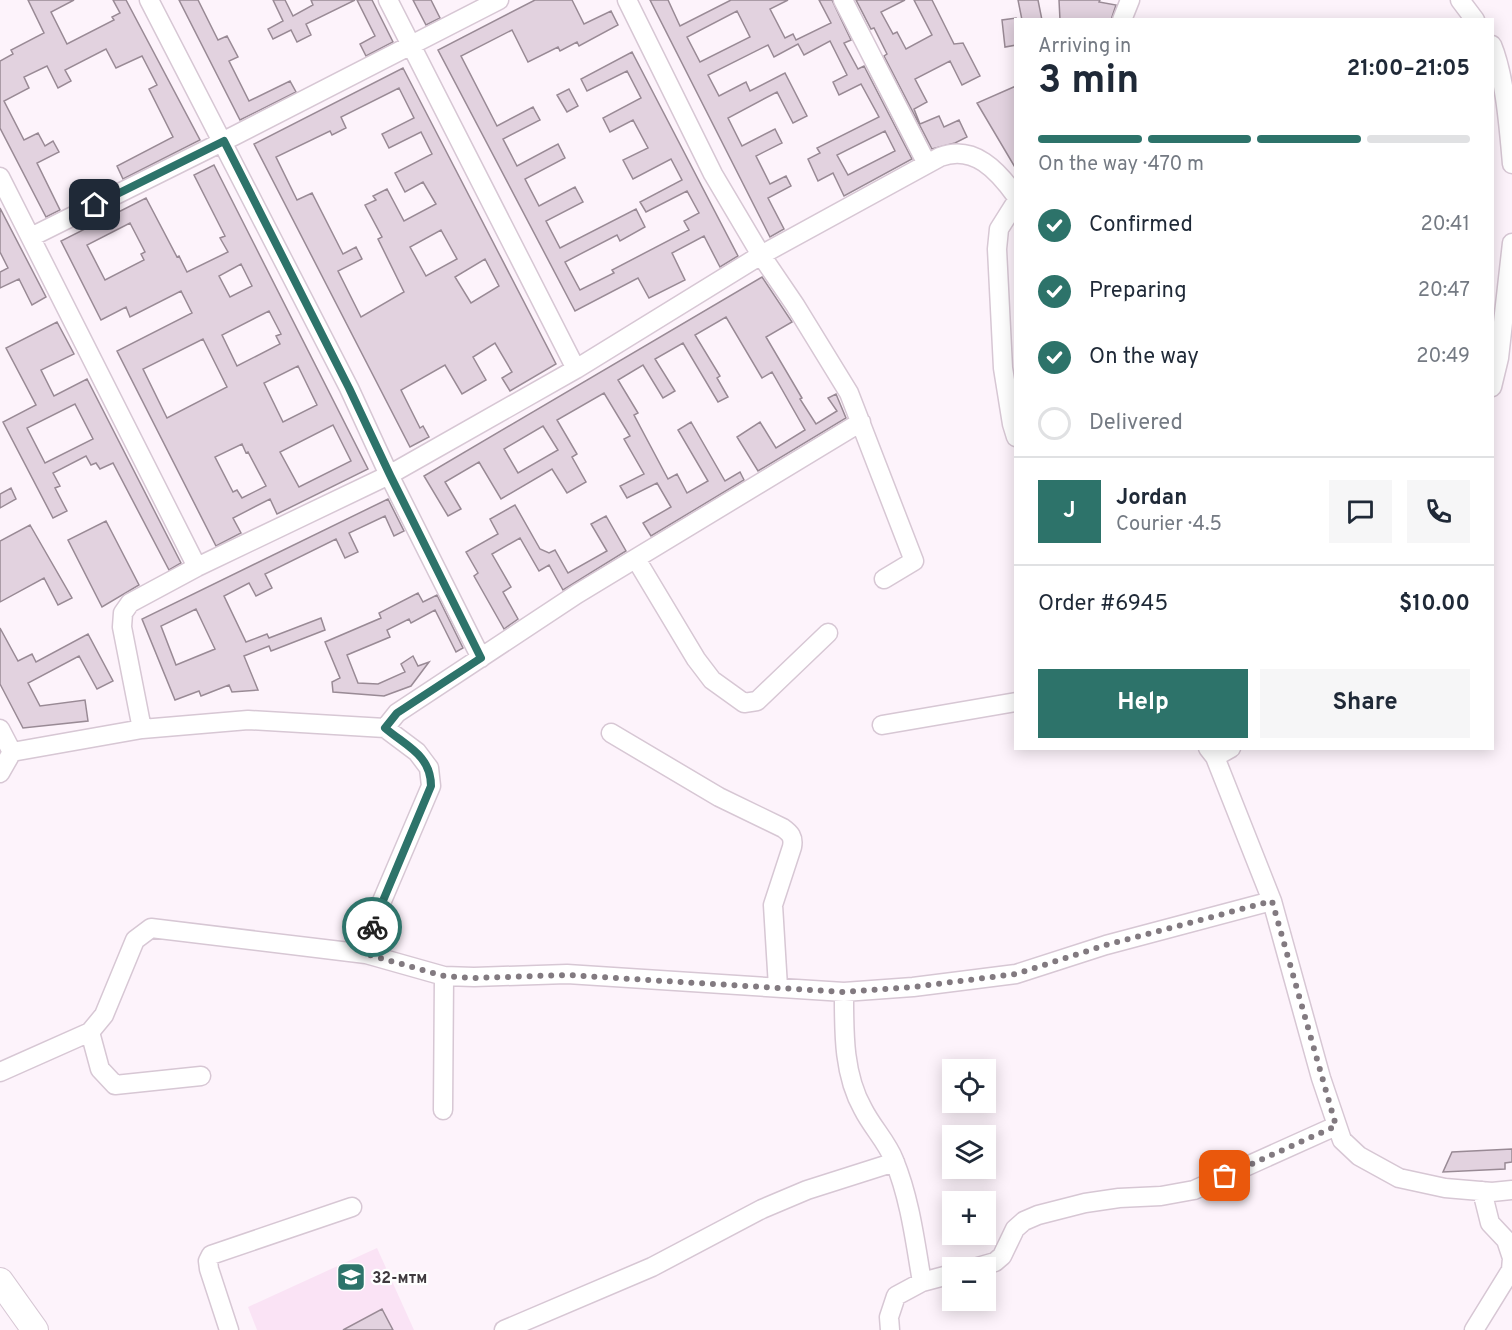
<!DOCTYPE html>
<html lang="en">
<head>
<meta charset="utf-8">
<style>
  :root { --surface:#fff; --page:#f6f6f7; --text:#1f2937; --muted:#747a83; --line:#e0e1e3; --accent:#2d736a }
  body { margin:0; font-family:Overpass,sans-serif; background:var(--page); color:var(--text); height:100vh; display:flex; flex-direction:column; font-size:22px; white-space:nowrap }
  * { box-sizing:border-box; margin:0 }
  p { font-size:20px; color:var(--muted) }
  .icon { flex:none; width:33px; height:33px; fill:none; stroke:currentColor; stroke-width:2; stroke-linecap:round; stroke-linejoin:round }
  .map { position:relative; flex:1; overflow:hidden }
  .sheet { position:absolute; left:1014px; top:18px; width:480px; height:732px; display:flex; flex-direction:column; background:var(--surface); border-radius:0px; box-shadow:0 3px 15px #0003 }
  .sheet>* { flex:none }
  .controls { position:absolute; left:942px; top:1059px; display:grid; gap:12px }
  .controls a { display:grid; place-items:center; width:54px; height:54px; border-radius:0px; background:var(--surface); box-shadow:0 3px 15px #0003; font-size:30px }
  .pin { position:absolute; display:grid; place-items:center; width:51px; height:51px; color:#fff; margin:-26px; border-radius:12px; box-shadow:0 3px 9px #0006 }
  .courier { position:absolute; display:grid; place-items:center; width:60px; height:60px; margin:-30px; border:4px solid #2d736a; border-radius:50%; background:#fff; color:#222; box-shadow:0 2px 8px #0007 }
  .head em { font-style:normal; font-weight:700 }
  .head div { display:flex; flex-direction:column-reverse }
  .head { display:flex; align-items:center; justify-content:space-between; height:102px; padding:0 24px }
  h1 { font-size:39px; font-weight:700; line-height:45px }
  .bar { display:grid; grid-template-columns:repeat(4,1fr); gap:9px 6px; align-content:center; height:72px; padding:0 24px }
  .bar i { height:8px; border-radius:4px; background:var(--line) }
  .bar .selected { background:var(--accent) }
  .bar p { grid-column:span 4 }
  .line { display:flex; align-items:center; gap:15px; padding:0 24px; border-top:2px solid var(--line) }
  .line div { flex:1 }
  .round { display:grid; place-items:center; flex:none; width:63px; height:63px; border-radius:0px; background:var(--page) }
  ol { padding:0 24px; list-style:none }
  li { display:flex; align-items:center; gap:18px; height:66px }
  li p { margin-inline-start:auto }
  li .icon { padding:6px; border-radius:50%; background:var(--accent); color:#fff; stroke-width:4 }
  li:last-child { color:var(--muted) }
  li i { width:33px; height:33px; border:3px solid var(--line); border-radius:50% }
  .action { display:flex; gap:12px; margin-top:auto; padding:12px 24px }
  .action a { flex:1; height:69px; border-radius:0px; background:var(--accent); color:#fff; font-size:24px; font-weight:700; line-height:69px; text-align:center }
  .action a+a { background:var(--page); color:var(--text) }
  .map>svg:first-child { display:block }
  .built { fill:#fae3f5 }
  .building { fill:#e2d2df; stroke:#998a95; stroke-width:1.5; fill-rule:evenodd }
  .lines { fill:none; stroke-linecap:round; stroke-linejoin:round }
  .minor-casing { stroke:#d7c7d4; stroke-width:21 }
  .secondary-casing { stroke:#d7c7d4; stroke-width:28 }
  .minor { stroke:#fff; stroke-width:18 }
  .secondary { stroke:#fff; stroke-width:26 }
  .done { stroke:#827a80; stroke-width:6; stroke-dasharray:0 10.8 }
  .route { stroke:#2d736a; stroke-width:8 }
  .labels { text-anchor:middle; stroke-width:4.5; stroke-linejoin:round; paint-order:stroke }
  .poi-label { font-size:16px; font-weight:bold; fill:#3f393e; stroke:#fff; text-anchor:start }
</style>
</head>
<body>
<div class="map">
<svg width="1512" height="1330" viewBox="0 0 1512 1330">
  <rect width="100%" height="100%" fill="#fdf3fb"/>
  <path class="built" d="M377,1248L414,1330H257L248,1307Z"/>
  <path class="building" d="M28,0H74L51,12L67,44L114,20L112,17L120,13L113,0H126L200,140L123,179L117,166L173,137L149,89L157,85L142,56L116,68L106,49L65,70L71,81L58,88L47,66L24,77L29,88L4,101L24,140L38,133L45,146L53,141L59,152L37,163L60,210L46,217L0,128V61L13,54L11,50L44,33Z
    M179,0H198L218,40L227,36L238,57L229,61L249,101L290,81L296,92L240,120Z
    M273,0H285L293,16L313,5L311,0H355L306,24L311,35L297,42L291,30L273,39L268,29L283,21Z
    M357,0H372L393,42L366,56L360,44L375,36Z
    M413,0H431L440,18L426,25Z
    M535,0H572L584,24L611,11L618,25L579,46L577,42L560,51L558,47L528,62L512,30L461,56L497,126L533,107L540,120L503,139L517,166L558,144L565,158L525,179L539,206L575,187L583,202L546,221L560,248L636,209L645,227L620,241L617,235L565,262L580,290L614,273L612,270L689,230L684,221L699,213L687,191L646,212L640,202L682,180L671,159L633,179L623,160L648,148L633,120L610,132L603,118L641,98L627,71L587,91L581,79L632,52L738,256L720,267L704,236L672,253L685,280L649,298L638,278L575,311L438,50Z
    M650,0H668L680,26L731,0H788L770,9L785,38L793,34L796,40L831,23L819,0H832L851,40L844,43L858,69L864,66L912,159L844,196L833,173L818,181L808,159L820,153L817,148L879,117L861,84L839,95L833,82L847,75L830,41L804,55L798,44L774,57L768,45L708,75L719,96L746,82L750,91L785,73L807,116L793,123L777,92L728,118L742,146L775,129L782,143L756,156L770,184L786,176L791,186L768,198L784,229L770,237ZM737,11L750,37L700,62L687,37ZM885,131L895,151L848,175L837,155Z
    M856,0H905L881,12L893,34L897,32L906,49L932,35L914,0H932L954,44L963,43L980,76L962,85L950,61L915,79L927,102L914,109L920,124L939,116L944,127L959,120L967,137L955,143L932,149L884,56L887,54L874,28L871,29Z
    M1018,0H1038L1042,20H1022Z
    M1059,0H1100L1099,2L1116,5L1111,20H1060Z
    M1016,18V45L1005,47L1002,20Z
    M403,68L556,364L510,391L502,378L512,372L495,343L473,357L486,380L462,394L445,365L401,390L420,428L423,426L429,437L410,447L254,144ZM399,88L414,118L382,134L389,148L421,132L432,154L395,173L405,192L423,182L436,204L404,221L387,189L373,196L376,200L365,205L382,237L378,239L404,292L361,317L338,271L362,259L356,247L343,254L312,193L297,200L276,157L330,131L332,135L346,128L341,117ZM441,230L457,259L426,276L410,247ZM485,259L499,286L471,303L455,277Z
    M1016,86V169L977,103Z
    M569,89L578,106L567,112L557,95Z
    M214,165L368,469L277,514L270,499L233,518L241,533L216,546L117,351L192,313L181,291L130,317L126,307L101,320L61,241L146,198L177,257L179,256L187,272L228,252L220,238L225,236L194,175ZM130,223L145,252L141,254L144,260L105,280L87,245ZM241,264L252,286L230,297L219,276ZM269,311L281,334L276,336L280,344L237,366L222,335ZM203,339L227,387L167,418L143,369ZM298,366L317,405L283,422L264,383ZM333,425L351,461L299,487L280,452ZM242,444L246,453L248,452L266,486L242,498L237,490L233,492L215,457Z
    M0,208L46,297L32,305L19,279L0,288V272L8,268L0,252Z
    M762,277L792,322L766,337L802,398L800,399L816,424L837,411L828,398L836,394L846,418L758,471L737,437L760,422L776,448L805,430L772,372L762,378L726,317L695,335L720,376L717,378L728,397L718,402L683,343L655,359L675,391L663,398L643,365L618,380L638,413L634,415L668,479L677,474L687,493L708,481L678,430L691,422L725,481L740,472L744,480L651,536L643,523L671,507L657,483L627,498L620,486L644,474L624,439L630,436L604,393L557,420L577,454L572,457L586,482L567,493L552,469L501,499L479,462L445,482L461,509L448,516L424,476ZM543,426L558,450L518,473L504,449Z
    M57,322L74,354L41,370L54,396L87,379L181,563L169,570L113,463L100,469L96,463L91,465L86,456L53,473L60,486L55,488L67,511L53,518L3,422L36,405L6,348ZM75,404L93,439L45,463L27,428Z
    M11,488L16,499L0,508V494Z
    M388,499L404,531L394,536L385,516L349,533L358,552L345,558L336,539L265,574L272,588L256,596L249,583L224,596L246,642L267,634L269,638L321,618L325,630L271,651L269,646L244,656L258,690L232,692L229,685L201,696L199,691L175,700L142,619ZM196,609L215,649L176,665L161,626Z
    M515,505L540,549L549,553L555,550L568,573L607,551L591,524L606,516L626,551L563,590L549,565L539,571L520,538L492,554L511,587L503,592L518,619L504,629L474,576L478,573L466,552L498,534L490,519Z
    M106,521L139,585L102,607L68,540Z
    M30,525L72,598L58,605L44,578L0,602V541Z
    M418,593L423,602L437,595L463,648L456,652L435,610L411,623L409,619L387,630L390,637L347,655L358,683L378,684L405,672L401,664L413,656L418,666L429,662L411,686L384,696L333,692L332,682L340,678L325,642L381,618L379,613Z
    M0,628L18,661L32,654L36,662L88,634L113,681L97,689L79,656L28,683L40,706L85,700L88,721L23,728L0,684Z
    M1512,1149V1162L1505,1163V1169L1443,1172L1452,1152Z
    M382,1309L393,1330H343Z"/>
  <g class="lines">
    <g class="minor-casing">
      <path id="minor" d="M149,0L349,388L389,475L481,658
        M388,0L576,369
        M627,0L713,174L761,255L795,305L849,393L914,561L884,579
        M843,0L927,164
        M1460,0L1475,20
        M1122,20L1130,0
        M1492,45C1505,76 1509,130 1512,164
        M0,177L197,567L389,475L576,369L761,255L940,157C974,144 998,171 1016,196
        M1016,202L999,229L997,249L1003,368L1012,424L1016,437
        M31,237L224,141L499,0
        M1492,387L1499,358L1512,243
        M636,559L696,659L712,680L744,703L757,701L828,633
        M882,725L1016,702
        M385,728L397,713L577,594L861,422
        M0,729L12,752
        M142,729L122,627L123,613L130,603L197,567
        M611,733L719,797L783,828C790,833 794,837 792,847L773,905L778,987
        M1208,748L1215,757L1272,901L1321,1078L1342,1140L1359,1156L1399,1178L1445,1188L1492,1192L1512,1190
        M1215,757L1231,748
        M0,773L12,752L142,729L248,720L385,728L417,752L429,768L431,786L373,922L366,954
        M844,992C844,1031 843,1074 863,1109C872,1127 887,1142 894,1160C910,1199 915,1241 922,1282
        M90,1032L100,1069L115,1085L201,1076
        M0,1072L90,1032L104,1015L135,940L151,928L366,954L444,976L474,977L567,974L844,992L913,987L1016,974L1106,945L1272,901
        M443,1110L444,976
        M974,1268L995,1262L1002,1256L1015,1229L1024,1221L1038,1215L1085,1203L1119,1198L1161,1196L1194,1190L1336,1126
        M229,1330L209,1269L208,1261L211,1255L352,1207
        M504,1330L652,1267L762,1209L807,1190L895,1162
        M890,1330L889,1317L896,1296L922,1282L952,1274
        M1474,1330L1511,1270L1512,1258L1506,1240L1490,1223L1482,1191"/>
    </g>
    <g class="secondary-casing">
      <path id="secondary" d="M0,1281L35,1330"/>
    </g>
    <use href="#minor" class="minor"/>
    <use href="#secondary" class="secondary"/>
  </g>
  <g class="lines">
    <path class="done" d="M372,927L366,954L444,976L474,978L567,975L844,992L913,987L1016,974L1106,945L1272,901L1336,1126L1225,1176"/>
    <path class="route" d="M95,205L224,141L349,388L390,475L481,658L397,713L385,728C406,746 431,755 431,786L372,927"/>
  </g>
  <defs>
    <g id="school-square" transform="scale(1.5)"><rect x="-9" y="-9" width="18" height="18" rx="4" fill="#2d736a" stroke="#fff"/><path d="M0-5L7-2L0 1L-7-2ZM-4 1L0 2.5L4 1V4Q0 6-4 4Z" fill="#fff"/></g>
  </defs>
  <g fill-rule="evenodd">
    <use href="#school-square" x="351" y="1277"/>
  </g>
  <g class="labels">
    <g class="poi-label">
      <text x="372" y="1283">32-мтм</text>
    </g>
  </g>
</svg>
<div class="controls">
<a><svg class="icon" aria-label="locate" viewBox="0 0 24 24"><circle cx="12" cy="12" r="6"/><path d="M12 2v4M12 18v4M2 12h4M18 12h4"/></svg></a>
<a><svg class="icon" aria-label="layers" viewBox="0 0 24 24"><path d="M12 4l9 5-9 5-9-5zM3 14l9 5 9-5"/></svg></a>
<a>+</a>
<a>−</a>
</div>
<div class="pin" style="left:1225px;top:1176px;background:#ea580c"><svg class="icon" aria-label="bag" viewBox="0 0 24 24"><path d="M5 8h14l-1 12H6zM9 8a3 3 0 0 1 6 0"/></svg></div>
<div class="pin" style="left:95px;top:205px;background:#1f2937"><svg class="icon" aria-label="home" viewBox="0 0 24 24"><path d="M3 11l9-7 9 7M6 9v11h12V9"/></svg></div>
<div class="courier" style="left:372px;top:927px"><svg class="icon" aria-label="bike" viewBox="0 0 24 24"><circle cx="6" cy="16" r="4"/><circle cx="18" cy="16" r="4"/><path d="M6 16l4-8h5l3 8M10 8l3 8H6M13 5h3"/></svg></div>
<section class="sheet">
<div class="head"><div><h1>3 min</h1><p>Arriving in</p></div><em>21:00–21:05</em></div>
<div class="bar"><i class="selected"></i><i class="selected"></i><i class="selected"></i><i></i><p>On the way · 470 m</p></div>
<ol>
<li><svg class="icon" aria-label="check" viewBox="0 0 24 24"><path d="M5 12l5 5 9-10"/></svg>Confirmed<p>20:41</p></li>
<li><svg class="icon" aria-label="check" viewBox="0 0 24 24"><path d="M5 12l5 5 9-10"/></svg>Preparing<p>20:47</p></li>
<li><svg class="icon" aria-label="check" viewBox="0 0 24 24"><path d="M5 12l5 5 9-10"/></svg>On the way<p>20:49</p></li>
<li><i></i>Delivered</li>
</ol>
<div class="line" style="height:108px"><b class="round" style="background:var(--accent);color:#fff">J</b><div><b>Jordan</b><p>Courier · 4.5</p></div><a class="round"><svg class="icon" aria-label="chat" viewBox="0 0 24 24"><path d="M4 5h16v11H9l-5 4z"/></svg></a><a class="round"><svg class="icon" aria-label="phone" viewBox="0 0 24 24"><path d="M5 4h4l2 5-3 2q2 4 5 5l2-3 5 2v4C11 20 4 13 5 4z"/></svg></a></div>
<div class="line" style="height:78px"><div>Order #6945</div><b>$10.00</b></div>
<div class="action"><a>Help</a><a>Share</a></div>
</section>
</div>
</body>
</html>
